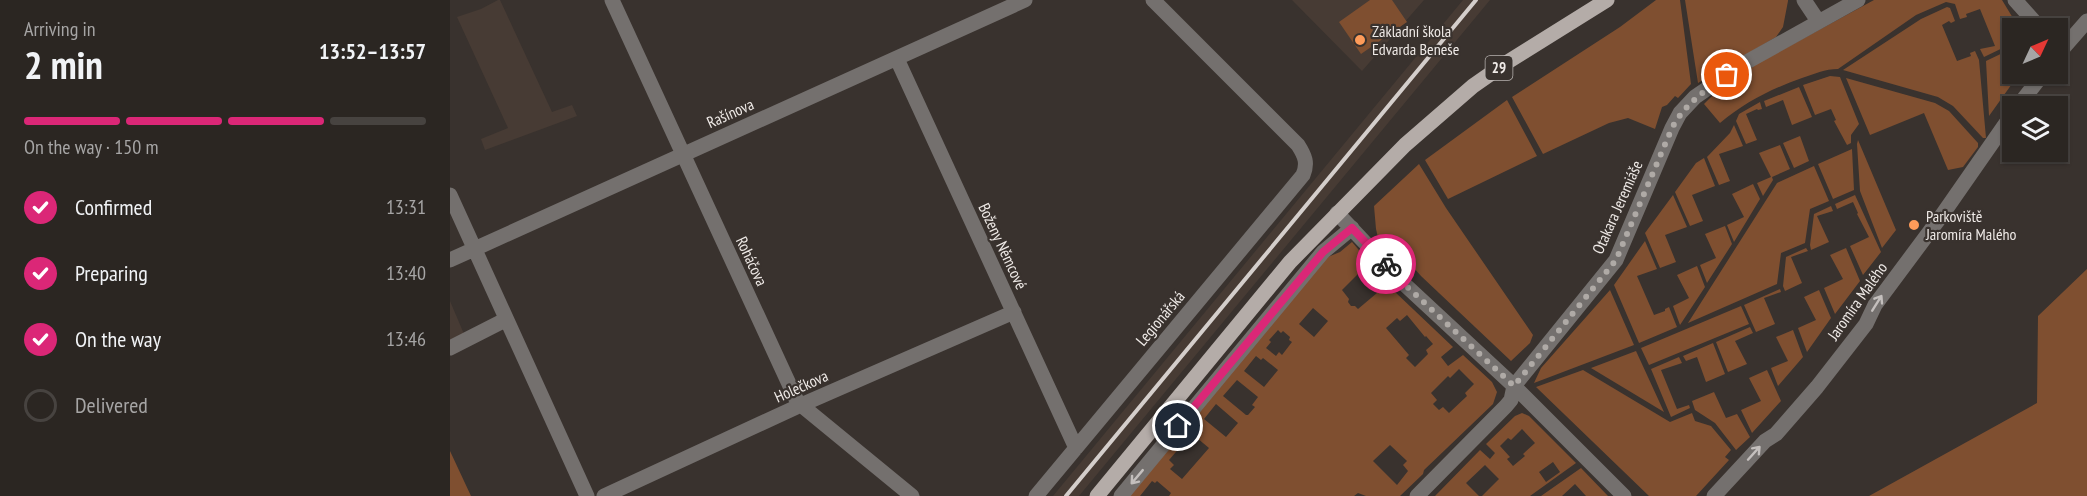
<!DOCTYPE html>
<html lang="en">
<head>
<meta charset="utf-8">
<style>
  :root { --surface:#2b2622; --page:#37322f; --text:#f1f3f6; --muted:#a6a5a5; --line:#474340; --accent:#db2777 }
  body { margin:0; font-family:"PT Sans Narrow",sans-serif; background:var(--page); color:var(--text); height:100vh; display:flex; flex-direction:column; font-size:22px; white-space:nowrap }
  * { box-sizing:border-box; margin:0 }
  p { font-size:20px; color:var(--muted) }
  .icon { flex:none; width:33px; height:33px; fill:none; stroke:currentColor; stroke-width:2; stroke-linecap:round; stroke-linejoin:round }
  .map { position:relative; flex:1; overflow:hidden }
  .details { display:flex; flex-direction:column; background:var(--surface); width:450px }
  .details>* { flex:none }
  .needle { width:39px; rotate:46deg }
  .tools { position:absolute; left:1552px; top:18px; display:grid; gap:12px }
  .tools a { display:grid; place-items:center; width:66px; height:66px; border-radius:0px; background:var(--surface); box-shadow:0 2px 4px #0004,0 0 0 2px var(--line); font-size:30px }
  .pin { position:absolute; display:grid; place-items:center; width:51px; height:51px; color:#fff; margin:-26px; border:3px solid #fff; border-radius:50%; box-shadow:0 2px 6px #0007 }
  .courier { position:absolute; display:grid; place-items:center; width:60px; height:60px; margin:-30px; border:4px solid #db2777; border-radius:50%; background:#fff; color:#222; box-shadow:0 2px 8px #0007 }
  .head em { font-style:normal; font-weight:600 }
  .head div { display:flex; flex-direction:column-reverse }
  .head { display:flex; align-items:center; justify-content:space-between; height:102px; padding:0 24px }
  h1 { font-size:39px; font-weight:600; line-height:45px }
  .bar { display:grid; grid-template-columns:repeat(4,1fr); gap:9px 6px; align-content:center; height:72px; padding:0 24px }
  .bar i { height:8px; border-radius:4px; background:var(--line) }
  .bar .active { background:var(--accent) }
  .bar p { grid-column:span 4 }
  ol { padding:0 24px; list-style:none }
  li { display:flex; align-items:center; gap:18px; height:66px }
  li p { margin-inline-start:auto }
  li .icon { padding:6px; border-radius:50%; background:var(--accent); color:#fff; stroke-width:4 }
  li:last-child { color:var(--muted) }
  li i { width:33px; height:33px; border:3px solid var(--line); border-radius:50% }
  main { display:flex; flex:1; min-height:0 }
  .map>svg:first-child { display:block }
  .built { fill:#473b34 }
  .green { fill:#7f4f30; fill-rule:evenodd }
  .lines { fill:none; stroke-linecap:round; stroke-linejoin:round }
  .minor { stroke:#74706e; stroke-width:15 }
  .major { stroke:#b4aca8; stroke-width:15 }
  .rail { stroke:#d4cecb; stroke-width:4 }
  .oneway { stroke:#c4bfbd }
  .done { stroke:#afaaa6; stroke-width:6; stroke-dasharray:0 10.8 }
  .route { stroke:#db2777; stroke-width:8 }
  .poi-dot { fill:#fe9b59; stroke:#39322e; stroke-width:2 }
  .labels { text-anchor:middle; stroke-width:4.5; stroke-linejoin:round; paint-order:stroke }
  .shield { fill:#39322e; stroke:#b8b3b0; stroke-width:1.5 }
  .shield-label { font-size:15px; font-weight:bold; fill:#efeae7 }
  .poi-label { font-size:16px; fill:#efeae7; stroke:#39322e; text-anchor:start }
  .street-label { font-size:16px; fill:#efeae7; stroke:#39322e }
</style>
</head>
<body>
<main>
<section class="details">
<div class="head"><div><h1>2 min</h1><p>Arriving in</p></div><em>13:52–13:57</em></div>
<div class="bar"><i class="active"></i><i class="active"></i><i class="active"></i><i></i><p>On the way · 150 m</p></div>
<ol>
<li><svg class="icon" aria-label="check" viewBox="0 0 24 24"><path d="M5 12l5 5 9-10"/></svg>Confirmed<p>13:31</p></li>
<li><svg class="icon" aria-label="check" viewBox="0 0 24 24"><path d="M5 12l5 5 9-10"/></svg>Preparing<p>13:40</p></li>
<li><svg class="icon" aria-label="check" viewBox="0 0 24 24"><path d="M5 12l5 5 9-10"/></svg>On the way<p>13:46</p></li>
<li><i></i>Delivered</li>
</ol>
</section>
<div class="map">
<svg width="1637" height="496" viewBox="0 0 1637 496">
  <rect width="100%" height="100%" fill="#39322e"/>
  <path class="built" d="M48,0H50L102,112L122,105L127,116L35,150L31,139L58,128L7,17L31,9Z
    M842,0H974L912,71Z
    M1013,0H1040L629,496H603Z
    M0,301L14,334L0,340Z"/>
  <path class="green" d="M920,0H942L957,22L911,54L889,22Z
    M1206,0H1230L1241,84L1228,98L1225,96L1217,105L1212,107L1205,129L1178,118L1159,123L1093,154L1062,97L1170,27Z
    M1235,0H1338V1L1333,27L1326,37L1248,83Z
    M1424,0H1552L1569,28H1563V43L1534,57L1530,49L1545,46L1530,9L1516,14L1517,17L1510,19L1505,4L1496,2L1466,15L1388,69C1375,69 1364,74 1352,78C1321,89 1295,102 1270,123L1254,104L1272,86L1288,74Z
    M1497,7L1500,8L1505,21L1501,23L1499,21L1492,25L1507,61L1521,56L1520,53L1525,51L1529,60L1536,138H1533L1503,106L1488,97L1393,70L1471,19Z
    M1563,48V74H1569L1539,116L1536,61Z
    M1380,76L1390,77L1409,124L1401,135V143L1397,145L1384,121L1386,120L1381,109L1365,115L1353,85Z
    M1396,78L1485,103L1499,111L1528,143V147L1513,167L1498,170L1474,113L1420,135Z
    M1349,87L1362,117L1342,125L1333,100L1316,107L1314,101Z
    M1057,100L1087,156L998,199L975,160Z
    M1310,102L1312,109L1308,110L1307,109L1296,114L1307,140L1296,144L1286,121L1289,114Z
    M1284,125L1293,146L1269,154L1280,181L1269,185L1257,157L1280,133Z
    M1350,136L1359,161L1344,168L1333,143Z
    M1408,140L1446,230L1432,248L1410,191L1407,144Z
    M1330,145L1340,169L1322,177L1323,180L1313,196L1307,183L1321,177L1309,153Z
    M1402,149L1404,190L1383,199L1368,164Z
    M1254,158L1265,186L1242,195L1253,221L1240,226L1225,192L1246,163Z
    M969,164L996,208L1083,335L1080,343L1061,361L971,276L938,239L929,242L926,229L924,206Z
    M1364,166L1379,201L1360,209L1355,243L1331,253L1327,284L1238,323L1327,183Z
    M1303,184L1310,199L1284,242L1277,225L1294,217L1282,194Z
    M1223,195L1237,227L1215,235L1226,262L1210,268L1195,233Z
    M1405,195L1431,252L1413,275L1400,246L1419,237L1407,214L1408,213L1403,202L1387,209L1385,204Z
    M1381,206L1383,211L1367,216L1379,242L1361,250L1360,245L1364,214Z
    M1275,226L1282,244L1257,283L1250,265L1266,258L1255,234Z
    M1195,241L1207,269L1187,276L1204,315L1215,311V309L1219,307L1227,327L1189,343L1164,285Z
    M902,242L944,291L1003,347L991,357L998,366L1013,355L1042,382L1047,392L1043,404L974,470L973,474L950,496H916L908,493L904,496H719L721,493L707,481L705,483L702,481L690,496H678L873,259L890,252ZM912,270L921,281L919,283L927,293L908,309L905,306H901L898,302L899,299L892,290ZM863,308L878,321L864,337L849,324ZM957,315L975,337L976,336L983,344L976,350L978,354L965,367L956,358L959,355L936,328L947,318L950,321ZM828,330L831,333L833,331L840,337L839,340L842,342L832,355L829,352L826,356L816,348L821,342L819,340ZM806,356L811,360L813,358L828,370L814,387L794,371ZM1009,369L1024,384L1015,393L1017,396L999,413L993,407L989,410L983,404L987,400L981,393L998,376L1000,378ZM787,380L808,397L802,405L805,407L798,415H796L773,396ZM766,404L788,423L776,437L754,419ZM738,438L743,441L747,438L759,448L732,479L720,469L724,465L719,460ZM940,445L957,461L953,465L958,471L947,485L923,461Z
    M1356,248L1358,251L1341,257L1352,283L1335,291L1333,286L1336,257Z
    M1396,248L1410,281L1385,314L1374,288L1393,279L1380,255Z
    M1247,266L1255,287L1230,325L1223,306L1239,298L1227,275Z
    M1637,269V496H1419L1587,403L1588,316Z
    M1330,289L1331,292L1314,298L1325,324L1306,332L1294,305Z
    M1160,290L1184,345L1084,383L1091,368Z
    M1369,290L1381,318L1357,352L1348,328L1366,320L1354,297Z
    M1291,306L1299,324L1199,365L1191,348Z
    M1300,327L1303,333L1285,341L1297,364L1278,372L1266,342Z
    M1343,330L1353,357L1328,386L1321,368L1338,361L1326,337Z
    M1263,343L1275,374L1256,382L1247,357L1236,361L1233,356Z
    M1186,351L1214,412L1141,368Z
    M1229,357L1232,363L1211,370L1227,409L1239,405L1240,408L1221,417L1201,369Z
    M1133,370L1220,422L1242,413L1245,421L1261,426L1281,450L1275,457L1279,460L1246,496H1199L1086,387Z
    M1317,370L1331,401L1302,433L1291,410L1311,401L1299,378Z
    M1264,392L1276,418L1287,414L1300,437L1286,450L1265,423L1245,410L1242,401Z
    M1072,413L1079,416L1126,463L1080,496H1032L1049,479L1035,465L1016,483L1029,496H985L1030,450L1040,459L1045,453L1036,444L1065,416ZM1072,429L1085,443L1073,454L1075,456L1063,466L1057,459L1060,457L1050,446L1058,438L1061,440ZM1103,462L1110,472L1096,482L1089,472Z
    M0,451L21,496H0Z
    M1131,468L1158,496H1136L1125,484L1112,496H1091Z"/>
  <g class="lines">
    <path class="minor" d="M162,0L346,399L351,405L462,496
      M1354,0L1368,21
      M1565,0L1590,28
      M1608,54L1637,21
      M447,59L626,448
      M1568,106L1593,74
      M0,195L137,496
      M887,213L952,282L1064,386L1174,496
      M0,260L575,0
      M0,348L55,320
      M154,496L351,405L564,312
      M586,496L853,175C858,163 855,156 848,145L703,0
      M671,496L873,252L902,228
      M967,496L1056,406L1061,400L1064,386L1166,260L1222,128L1230,113L1245,97L1293,64L1408,0
      M1264,496L1315,441L1326,434L1367,387L1416,324L1425,305L1492,215L1563,113"/>
    <path class="major" d="M647,496L840,262L955,145L1023,86L1056,63L1157,0"/>
    <path class="rail" d="M616,496L1026,0"/>
  </g>
  <defs><path id="oneway-shaft" d="M-6 0H5M1.5-3L5.5 0L1.5 3" fill="none" stroke-width="1.6" stroke-linecap="round" stroke-linejoin="round" transform="scale(1.5)"/></defs>
  <g class="oneway">
    <use href="#oneway-shaft" transform="translate(1427 303) rotate(-58)"/>
    <use href="#oneway-shaft" transform="translate(1304 453) rotate(-48)"/>
    <use href="#oneway-shaft" transform="translate(687 477) rotate(130)"/>
  </g>
  <g class="lines">
    <path class="done" d="M936,264L952,282L1064,386L1166,260L1222,128C1235,104 1254,91 1277,75"/>
    <path class="route" d="M728,426L873,252L902,228L936,264"/>
  </g>
  <g class="poi-dot">
    <circle cx="910" cy="40" r="6"/>
    <circle cx="1464" cy="225" r="6"/>
  </g>
  <g class="labels">
    <rect class="shield" x="1035.5" y="56" width="27" height="24" rx="4.5"/>
    <g class="shield-label">
      <text x="1049" y="73">29</text>
    </g>
    <g class="poi-label">
      <text x="922" y="37">Základní škola<tspan x="922" dy="18">Edvarda Beneše</tspan></text>
      <text x="1476" y="222">Parkoviště<tspan x="1476" dy="18">Jaromíra Malého</tspan></text>
    </g>
    <g class="street-label">
      <text transform="translate(280 113) rotate(-24)" y="6">Rašínova</text>
      <text transform="translate(1167 207) rotate(-66)" y="6">Otakara Jeremiáše</text>
      <text transform="translate(553 246) rotate(65)" y="6">Boženy Němcové</text>
      <text transform="translate(302 261) rotate(65)" y="6">Roháčova</text>
      <text transform="translate(1407 301) rotate(-55)" y="6">Jaromíra Malého</text>
      <text transform="translate(710 318) rotate(-50)" y="6">Legionářská</text>
      <text transform="translate(351 386) rotate(-24)" y="6">Holečkova</text>
    </g>
  </g>
</svg>
<div class="tools">
<a><svg class="needle" viewBox="-14 -14 28 28"><path d="M0-13l5 13h-10z" fill="#e53935"/><path d="M0 13l5-13h-10z" fill="#a6a5a5"/></svg></a>
<a><svg class="icon" aria-label="layers" viewBox="0 0 24 24"><path d="M12 4l9 5-9 5-9-5zM3 14l9 5 9-5"/></svg></a>
</div>
<div class="pin" style="left:1277px;top:75px;background:#ea580c"><svg class="icon" aria-label="bag" viewBox="0 0 24 24"><path d="M5 8h14l-1 12H6zM9 8a3 3 0 0 1 6 0"/></svg></div>
<div class="pin" style="left:728px;top:426px;background:#1f2937"><svg class="icon" aria-label="home" viewBox="0 0 24 24"><path d="M3 11l9-7 9 7M6 9v11h12V9"/></svg></div>
<div class="courier" style="left:936px;top:264px"><svg class="icon" aria-label="bike" viewBox="0 0 24 24"><circle cx="6" cy="16" r="4"/><circle cx="18" cy="16" r="4"/><path d="M6 16l4-8h5l3 8M10 8l3 8H6M13 5h3"/></svg></div>
</div>
</main>
</body>
</html>
